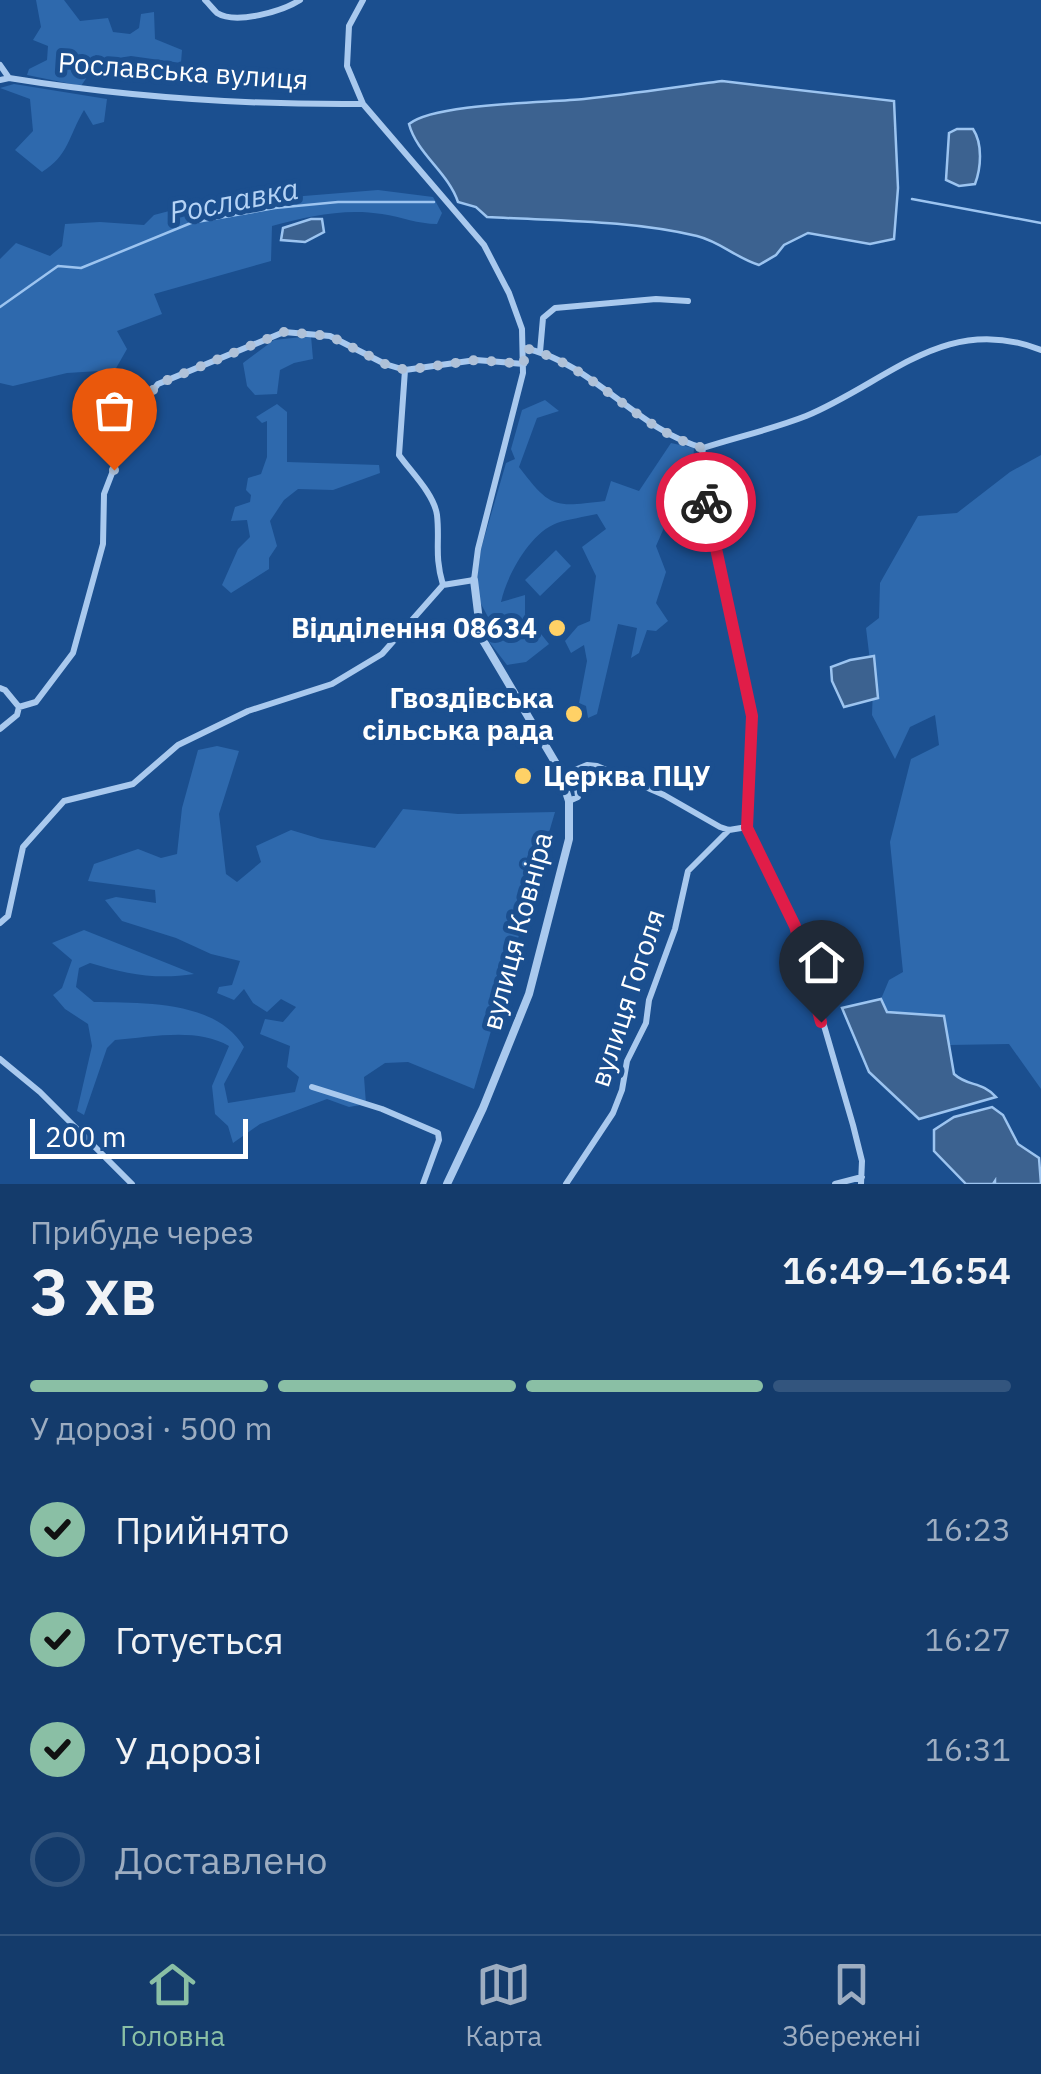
<!DOCTYPE html>
<html lang="uk">
<head>
<meta charset="utf-8">
<style>
  :root { --surface:#143b6b; --page:#214673; --text:#f1f3f6; --muted:#9dadc1; --line:#33557e; --accent:#8abfa5 }
  body { margin:0; font-family:"IBM Plex Sans",sans-serif; background:var(--page); color:var(--text); height:100vh; display:flex; flex-direction:column; font-size:38px; white-space:nowrap }
  * { box-sizing:border-box; margin:0 }
  p { font-size:32px; color:var(--muted) }
  .icon { flex:none; width:55px; height:55px; fill:none; stroke:currentColor; stroke-width:2; stroke-linecap:round; stroke-linejoin:round }
  .map { position:relative; height:1184px; overflow:hidden }
  .panel { display:flex; flex-direction:column; background:var(--surface); flex:1 }
  .panel>* { flex:none }
  .scale { position:absolute; left:30px; bottom:25px; width:218px; box-sizing:border-box; padding-left:10px; border:5px solid #fff; border-top:0; font-size:28px; line-height:35px; white-space:nowrap; color:#fff; -webkit-text-stroke:8px #1b4f8f; paint-order:stroke }
  .pin { position:absolute; display:grid; place-items:center; width:85px; height:85px; color:#fff; margin:-102px -42px; border-radius:50% 50% 50% 0; rotate:-45deg; box-shadow:0 0 10px #0007 }
  .pin .icon { rotate:45deg }
  .courier { position:absolute; display:grid; place-items:center; width:100px; height:100px; margin:-50px; border:8px solid #e11d48; border-radius:50%; background:#fff; color:#222; box-shadow:0 2px 12px #0007 }
  .headline em { font-style:normal; font-weight:600 }
  .headline div { display:flex; flex-direction:column-reverse }
  .headline { display:flex; align-items:center; justify-content:space-between; height:170px; padding:0 30px }
  h1 { font-size:65px; font-weight:600; line-height:75px }
  .bar { display:grid; grid-template-columns:repeat(4,1fr); gap:15px 10px; align-content:center; height:120px; padding:0 30px }
  .bar i { height:12px; border-radius:8px; background:var(--line) }
  .bar .selected { background:var(--accent) }
  .bar p { grid-column:span 4 }
  ol { padding:0 30px; list-style:none }
  li { display:flex; align-items:center; gap:30px; height:110px }
  li p { margin-inline-start:auto }
  li .icon { padding:10px; border-radius:50%; background:var(--accent); color:#111; stroke-width:4 }
  li:last-child { color:var(--muted) }
  li i { width:55px; height:55px; border:5px solid var(--line); border-radius:50% }
  .tabs { display:flex; justify-content:space-around; align-items:center; height:140px; border-top:2px solid var(--line); background:var(--surface); font-size:28px; color:var(--muted) }
  .tabs a { display:grid; justify-items:center; gap:5px }
  .tabs .selected { color:var(--accent) }
  .map>svg:first-child { display:block }
  .green { fill:#2e69ad }
  .water { fill:#3c6290; stroke:#9cc4f0; stroke-width:2.5 }
  .lines { fill:none; stroke-linecap:round; stroke-linejoin:round }
  .stream { stroke:#9cc4f0; stroke-width:2.5 }
  .minor { stroke:#a9c9ee; stroke-width:6 }
  .tertiary { stroke:#a9c9ee; stroke-width:8 }
  .done { stroke:#afc1d8; stroke-width:10; stroke-dasharray:0 18 }
  .route { stroke:#e11d48; stroke-width:12 }
  .poi-dot { fill:#ffd166; stroke:#1b4f8f; stroke-width:4 }
  .labels { text-anchor:middle; stroke-width:10; stroke-linejoin:round; paint-order:stroke }
  .street-label { font-size:28px; fill:#fff; stroke:#1b4f8f }
  .poi-label { font-size:28px; font-weight:bold; fill:#fff; stroke:#1b4f8f; text-anchor:end }
  .water-label { font-size:30px; font-style:italic; fill:#b5d3f5; stroke:#1b4f8f }
</style>
</head>
<body>
<div class="map">
<svg width="1041" height="1184" viewBox="0 0 1041 1184">
  <rect width="100%" height="100%" fill="#1b4f8f"/>
  <path class="green" d="M36,0H64L80,21L108,18L113,32L130,34L139,28L141,14L154,12L155,39L182,50L181,63L131,56L106,60L96,55L89,62V74L81,86L27,75L29,69L47,60L48,46L33,40L41,27Z
    M14,84L107,99L104,122L93,125L84,110C68,137 69,155 42,172L15,150L33,131L30,99L0,88Z
    M378,190L433,197L442,213L437,224C418,224 402,217 382,214C345,208 308,216 272,226L271,261L154,294L162,314L117,331L127,349L115,370L67,373L13,386L0,383V259L16,243L50,256L62,246L65,224L100,222L144,225L154,215L192,205Z
    M311,336L313,359L294,363L280,370L277,394L255,395L247,386L243,363L274,340Z
    M545,400L559,411L537,418L519,467C551,509 554,507 605,501L611,481L639,491L671,443L694,448L692,481L678,496L656,546L666,572L656,603L668,621L656,631L647,630L639,653L631,658L637,628L618,624L597,714L588,718L586,706L579,703L587,661L584,645L571,653L565,641L578,626L590,621L596,576L582,547L606,529L597,514C584,517 569,519 557,523C530,533 507,575 501,602L525,595V614L549,644L526,662L507,665L487,639L488,617L480,602L477,577L481,549L506,463L515,459L511,449L522,410Z
    M277,404L287,412V462L379,465L380,473L333,490L298,489L284,500L270,521L277,546L269,558V569L231,593L222,585L238,549L250,537L247,520L231,521L235,507L250,502L251,495L246,490L248,478L261,474L267,457V421L262,423L256,417Z
    M1041,455V1089L1009,1044L949,1045L943,1016L886,1012L881,999L889,980L903,972L890,842L911,759L939,745L935,715L910,727L895,759L872,715L873,686L866,628L879,618L880,583L918,516L957,513L1010,472Z
    M556,550L571,566L540,596L525,580Z
    M217,746L239,751L219,814L226,874L237,882L261,862L256,846L291,830L321,839L375,848L403,809L458,814L555,812L474,1089L408,1062L385,1063L364,1077L366,1104L349,1107L327,1099L260,1124L233,1143L228,1126L215,1114L212,1086L229,1046C197,1027 151,1037 115,1040L107,1048L84,1115L77,1111L92,1046L88,1024L65,1009L53,995L62,988L72,960L52,943L84,930L194,974C156,980 126,974 90,963L79,968L76,987L94,1002C142,1003 216,1000 244,1047L224,1084L228,1103L295,1092L299,1077L287,1067L290,1046L260,1034L265,1019L283,1022L296,1007L281,999L267,1012L253,1003L244,989L234,1000L217,993L219,987L232,985L240,961L211,954L176,938L122,921L105,900L116,897L156,903L155,890L88,881L94,864L138,849L161,858L177,854L182,808L198,750Z"/>
  <path class="water" d="M722,81L894,101L898,188L894,239L870,244L808,233L784,245L776,255L759,265C736,258 721,242 697,236C629,220 557,221 487,217L476,207L458,202C448,172 417,154 409,124C435,103 545,103 584,99C630,94 676,87 722,81Z
    M957,129H973C983,144 981,168 975,184L959,186L946,180L949,133Z
    M311,219H322L324,232L305,242L281,240L283,228Z
    M874,656L878,698L844,707L832,681L831,667L850,660Z
    M881,999L887,1012L944,1016L954,1074C968,1087 982,1081 996,1097L919,1119L869,1072L842,1008Z
    M992,1107L1003,1115L1018,1144L1039,1158L1041,1184H995V1181L993,1184H966L934,1151V1130L954,1117Z"/>
  <g class="lines">
    <path class="stream" d="M912,199L1041,223
      M0,307L58,266L81,268L191,223L275,208L338,202H434"/>
    <path class="minor" d="M205,0C209,4 213,9 217,13C236,25 283,11 300,0
      M0,65L9,78
      M0,80L9,78C126,97 245,105 363,104
      M524,348C594,363 635,429 703,448C737,437 773,429 806,416C888,382 946,312 1041,350
      M540,352L543,318L555,308L656,299L688,301
      M405,370L399,455C411,472 434,494 437,515C440,541 434,555 443,585
      M703,448L700,472L752,716L753,744L747,827L795,926L853,1125L862,1161L861,1184
      M0,688L5,690L19,707
      M0,729L17,715L19,707L36,702L73,653L103,544L104,494L136,411L158,384L284,332L330,336L385,364L405,370L476,360L524,364
      M569,801L578,797L575,770L587,765L597,766L664,795L720,827L729,830L747,827
      M0,923L8,916L23,847L64,801L133,784L178,745L248,711L332,684L382,654L443,585L474,580L478,549L523,373L522,329L509,293L484,245L363,104L347,66L349,26L363,0
      M0,1059L40,1092L132,1184
      M312,1087L382,1109L438,1133L439,1140L423,1184
      M566,1184L613,1113L622,1090L627,1061L646,1023L649,1000L675,929L688,871L729,830
      M835,1184L862,1177"/>
    <path class="tertiary" d="M447,1184L483,1108L529,994L569,839V801L558,767L481,637L474,580"/>
  </g>
  <g class="lines">
    <path class="done" d="M114,470L136,411L158,384L284,332L330,336L385,364L406,370L476,360L524,364V348C594,364 635,429 703,448L700,472L706,502"/>
    <path class="route" d="M706,502L752,716L747,828L795,926L821,1022"/>
  </g>
  <g class="poi-dot">
    <circle cx="557" cy="628" r="10"/>
    <circle cx="574" cy="714" r="10"/>
    <circle cx="523" cy="776" r="10"/>
  </g>
  <g class="labels">
    <g class="street-label">
      <text transform="translate(183 71) rotate(4)" y="10">Рославська вулиця</text>
      <text transform="translate(517 931) rotate(-75)" y="10">вулиця Ковніра</text>
      <text transform="translate(627 998) rotate(-72)" y="10">вулиця Гоголя</text>
    </g>
    <g class="poi-label">
      <text x="537" y="638">Відділення 08634</text>
      <text x="554" y="708">Гвоздівська<tspan x="554" dy="32">сільська рада</tspan></text>
      <text x="543" y="786" text-anchor="start">Церква ПЦУ</text>
    </g>
    <g class="water-label">
      <text transform="translate(234 201) rotate(-11)" y="10">Рославка</text>
    </g>
  </g>
</svg>
<div class="scale">200 m</div>
<div class="pin" style="left:114px;top:470px;background:#ea580c"><svg class="icon" aria-label="bag" viewBox="0 0 24 24"><path d="M5 8h14l-1 12H6zM9 8a3 3 0 0 1 6 0"/></svg></div>
<div class="pin" style="left:821px;top:1022px;background:#1f2937"><svg class="icon" aria-label="home" viewBox="0 0 24 24"><path d="M3 11l9-7 9 7M6 9v11h12V9"/></svg></div>
<div class="courier" style="left:706px;top:502px"><svg class="icon" aria-label="bike" viewBox="0 0 24 24"><circle cx="6" cy="16" r="4"/><circle cx="18" cy="16" r="4"/><path d="M6 16l4-8h5l3 8M10 8l3 8H6M13 5h3"/></svg></div>
</div>
<section class="panel">
<div class="headline"><div><h1>3 хв</h1><p>Прибуде через</p></div><em>16:49–16:54</em></div>
<div class="bar"><i class="selected"></i><i class="selected"></i><i class="selected"></i><i></i><p>У дорозі · 500 m</p></div>
<ol>
<li><svg class="icon" aria-label="check" viewBox="0 0 24 24"><path d="M5 12l5 5 9-10"/></svg>Прийнято<p>16:23</p></li>
<li><svg class="icon" aria-label="check" viewBox="0 0 24 24"><path d="M5 12l5 5 9-10"/></svg>Готується<p>16:27</p></li>
<li><svg class="icon" aria-label="check" viewBox="0 0 24 24"><path d="M5 12l5 5 9-10"/></svg>У дорозі<p>16:31</p></li>
<li><i></i>Доставлено</li>
</ol>
</section>
<nav class="tabs">
<a class="selected"><svg class="icon" aria-label="home" viewBox="0 0 24 24"><path d="M3 11l9-7 9 7M6 9v11h12V9"/></svg>Головна</a>
<a><svg class="icon" aria-label="map" viewBox="0 0 24 24"><path d="M3 6l6-2 6 2 6-2v14l-6 2-6-2-6 2zM9 4v14M15 6v14"/></svg>Карта</a>
<a><svg class="icon" aria-label="saved" viewBox="0 0 24 24"><path d="M7 4h10v16l-5-4-5 4z"/></svg>Збережені</a>
</nav>
</body>
</html>
